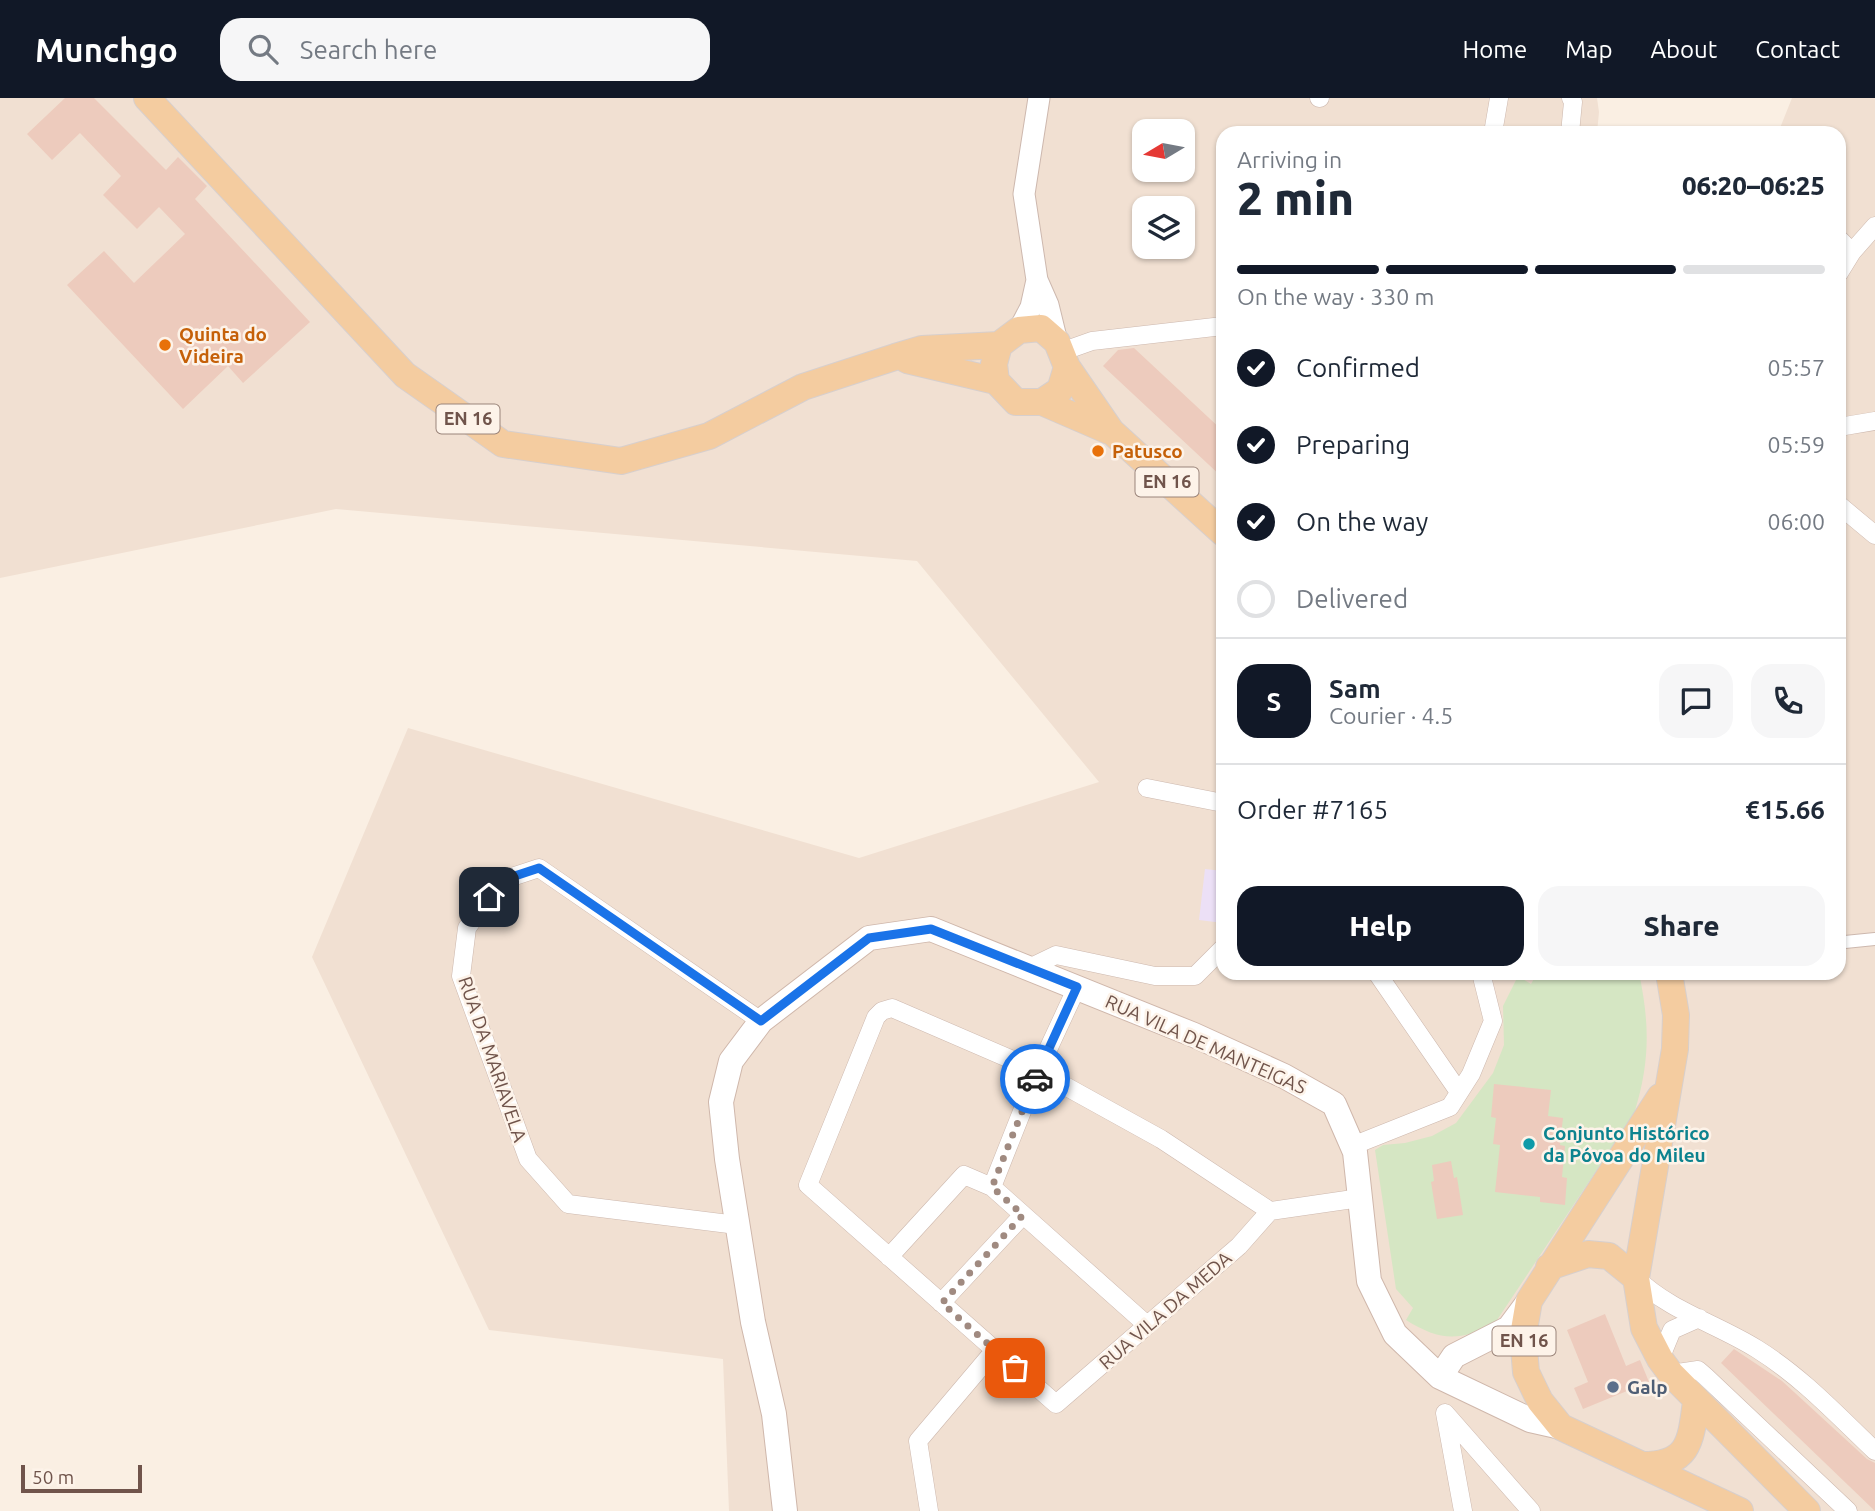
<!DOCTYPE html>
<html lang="en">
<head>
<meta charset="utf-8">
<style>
  :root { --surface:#fff; --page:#f6f6f7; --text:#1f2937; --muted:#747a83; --line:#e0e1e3; --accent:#111827 }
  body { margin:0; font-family:Ubuntu,sans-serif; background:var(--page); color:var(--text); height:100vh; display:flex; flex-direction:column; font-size:26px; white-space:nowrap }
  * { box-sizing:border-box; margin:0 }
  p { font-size:23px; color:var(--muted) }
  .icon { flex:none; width:38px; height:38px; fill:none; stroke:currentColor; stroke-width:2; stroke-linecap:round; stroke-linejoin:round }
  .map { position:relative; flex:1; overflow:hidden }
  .sheet { position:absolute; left:1216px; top:28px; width:630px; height:854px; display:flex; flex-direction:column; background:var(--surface); border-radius:21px; box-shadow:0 2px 5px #0004 }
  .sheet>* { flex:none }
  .needle { width:46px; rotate:260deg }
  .fabs { position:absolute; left:1132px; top:21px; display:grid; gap:14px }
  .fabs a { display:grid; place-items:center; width:63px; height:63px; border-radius:14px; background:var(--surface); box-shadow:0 2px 5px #0004; font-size:35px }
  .scale { position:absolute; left:21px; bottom:18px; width:121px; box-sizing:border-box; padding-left:7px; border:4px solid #70544b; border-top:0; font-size:19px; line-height:24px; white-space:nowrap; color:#70544b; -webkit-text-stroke:5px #fdf3e9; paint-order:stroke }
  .pin { position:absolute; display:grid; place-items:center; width:60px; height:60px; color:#fff; margin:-30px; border-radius:14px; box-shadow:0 4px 10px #0006 }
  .courier { position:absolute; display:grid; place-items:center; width:70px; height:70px; margin:-35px; border:5px solid #1a73e8; border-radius:50%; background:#fff; color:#222; box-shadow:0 2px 9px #0007 }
  .head em { font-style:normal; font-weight:800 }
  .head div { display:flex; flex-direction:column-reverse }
  .head { display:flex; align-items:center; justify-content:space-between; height:119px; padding:0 21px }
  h1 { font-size:46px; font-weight:800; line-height:52px }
  .bar { display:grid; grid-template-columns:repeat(4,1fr); gap:10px 7px; align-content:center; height:84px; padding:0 21px }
  .bar i { height:9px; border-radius:5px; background:var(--line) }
  .bar .on { background:var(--accent) }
  .bar p { grid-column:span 4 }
  .line { display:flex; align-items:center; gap:18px; padding:0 21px; border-top:2px solid var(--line) }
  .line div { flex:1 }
  .round { display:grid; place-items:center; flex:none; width:74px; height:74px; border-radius:21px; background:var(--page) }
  ol { padding:0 21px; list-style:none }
  li { display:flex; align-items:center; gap:21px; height:77px }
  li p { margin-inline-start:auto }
  li .icon { padding:7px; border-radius:50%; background:var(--accent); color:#fff; stroke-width:4 }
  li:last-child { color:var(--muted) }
  li i { width:38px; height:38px; border:4px solid var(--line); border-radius:50% }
  .cta { display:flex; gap:14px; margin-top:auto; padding:14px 21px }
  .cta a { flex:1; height:80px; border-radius:21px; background:var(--accent); color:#fff; font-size:28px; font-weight:800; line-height:80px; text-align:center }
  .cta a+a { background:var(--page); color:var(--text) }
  header { display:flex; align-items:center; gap:42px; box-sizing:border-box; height:98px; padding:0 35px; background:var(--accent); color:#fff }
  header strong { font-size:33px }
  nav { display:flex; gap:38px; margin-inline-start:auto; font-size:24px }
  .search { width:490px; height:63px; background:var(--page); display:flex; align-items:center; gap:18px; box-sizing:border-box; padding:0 24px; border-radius:21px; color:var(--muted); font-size:26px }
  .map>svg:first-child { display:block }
  .residential { fill:#f1e0d2; fill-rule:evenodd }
  .education { fill:#ece0f6 }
  .green { fill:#d5e6c3 }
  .building { fill:#edcbbd }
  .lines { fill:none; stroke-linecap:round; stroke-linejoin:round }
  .pedestrian-casing { stroke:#cdb8ae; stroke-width:14 }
  .minor-casing { stroke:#cdb8ae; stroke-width:19 }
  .tertiary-casing { stroke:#cdb8ae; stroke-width:23 }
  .secondary-casing { stroke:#cfb7ab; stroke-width:26 }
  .primary-casing { stroke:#d7cfcd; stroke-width:28 }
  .pedestrian { stroke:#fff; stroke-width:12 }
  .minor { stroke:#fff; stroke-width:18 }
  .tertiary { stroke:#fff; stroke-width:21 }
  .secondary { stroke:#fff; stroke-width:24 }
  .primary { stroke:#f4cca0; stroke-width:26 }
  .done { stroke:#a08a80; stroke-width:7; stroke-dasharray:0 12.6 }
  .route { stroke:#1a73e8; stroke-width:9 }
  .food-dot { fill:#e8710a; stroke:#fdf3e9; stroke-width:2.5 }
  .culture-dot { fill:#0f9aa8; stroke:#fdf3e9; stroke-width:2.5 }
  .service-dot { fill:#5c6f8a; stroke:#fdf3e9; stroke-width:2.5 }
  .labels { text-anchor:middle; stroke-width:5; stroke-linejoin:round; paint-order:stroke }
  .shield { fill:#fdf3e9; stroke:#9a847a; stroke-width:2 }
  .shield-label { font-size:18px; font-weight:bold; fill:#70544b }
  .food-label { font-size:19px; font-weight:bold; fill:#c56008; stroke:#fdf3e9; text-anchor:start }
  .street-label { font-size:19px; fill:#70544b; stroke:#fdf3e9 }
  .culture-label { font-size:19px; font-weight:bold; fill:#0d838f; stroke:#fdf3e9; text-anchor:start }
  .service-label { font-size:19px; font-weight:bold; fill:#4e5e75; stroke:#fdf3e9; text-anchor:start }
</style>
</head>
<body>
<header>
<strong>Munchgo</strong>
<div class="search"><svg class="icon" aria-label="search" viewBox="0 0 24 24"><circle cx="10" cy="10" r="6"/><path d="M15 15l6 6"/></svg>Search here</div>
<nav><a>Home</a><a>Map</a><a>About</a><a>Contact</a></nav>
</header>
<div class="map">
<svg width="1875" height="1413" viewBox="0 0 1875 1413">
  <rect width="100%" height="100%" fill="#faefe3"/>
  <path class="residential" d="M0,0H1597L1599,14L1597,35H1223V875H1839V35H1778L1792,0H1875V1413H729L723,1261L489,1232L312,859L408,630L859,760L1099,684L917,463L336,411L0,480ZM1144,33H1183V72H1144ZM1144,110H1183V149H1144Z"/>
  <path class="education" d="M1205,771L1223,773V825L1199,822Z"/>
  <path class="green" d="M1537,875H1639C1650,927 1650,965 1634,1016L1495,1225C1459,1244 1440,1243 1406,1222L1413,1210L1396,1191L1375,1052L1383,1047L1405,1045L1432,1038L1456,1025L1493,975L1504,947L1503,908L1518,878L1531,886Z"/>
  <path class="building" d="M65,0H94L166,72L178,59L207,88L195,101L310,224L243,285L228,268L183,311L67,187L104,153L134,185L185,136L159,109L137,131L103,97L121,78L80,35L52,62L27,36Z
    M1134,250L1223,333V380L1103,268L1118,252Z
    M1494,986L1551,992L1548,1018L1563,1020L1560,1047L1565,1048L1562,1079L1567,1080L1565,1107L1540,1104V1099L1495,1094L1500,1047L1493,1046L1496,1020L1491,1019Z
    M1451,1063L1454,1080L1457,1079L1463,1117L1437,1121L1431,1084L1434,1083L1432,1067Z
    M1605,1216L1626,1268L1640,1262L1649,1284L1583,1311L1574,1290L1588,1284L1567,1232Z
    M1734,1251L1782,1283L1867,1361L1875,1365V1413L1721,1265Z"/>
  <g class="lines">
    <g class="pedestrian-casing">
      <path id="pedestrian" d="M1839,842L1845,844L1875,841"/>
    </g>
    <g class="minor-casing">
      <path id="minor" d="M1319,0H1320
        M1493,35L1499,0
        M1570,35L1573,4L1571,0
        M1839,141L1852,154
        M1839,175L1852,154L1875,128
        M1061,254L1092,243L1223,228
        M1839,329L1875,323
        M1839,407L1875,437
        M1147,690L1223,705
        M1029,870L1056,857L1155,878H1195L1223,850
        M1377,875L1459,994
        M1352,1048L1450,1009L1471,976L1493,923L1481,875
        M992,1089L1038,973L1077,889
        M1270,1113L1239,1148L1056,1306L808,1087L876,919L882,913L892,910L1038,973L1161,1041L1270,1113L1360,1100
        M737,1127L568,1106L528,1061L461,878L467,830L500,783L539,770L761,923
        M889,1159L964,1077L992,1089L1147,1227
        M1636,1180C1670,1213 1717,1226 1757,1251C1802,1279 1837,1317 1875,1353
        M941,1205L1023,1117
        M1660,1261L1672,1232L1699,1220
        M1671,1276L1698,1272L1705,1278L1848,1413
        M1445,1315L1531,1413
        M1445,1315L1463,1413
        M929,1413L918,1343L995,1252"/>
    </g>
    <g class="tertiary-casing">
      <path id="tertiary" d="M1039,0L1024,96L1037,182L1048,207L1057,244
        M1019,232L1031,209L1037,182"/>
    </g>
    <g class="secondary-casing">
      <path id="secondary" d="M1440,1279L1454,1258L1509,1230L1529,1203
        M785,1413L774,1316L753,1224L727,1061L721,1004L731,963L761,923L869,840L931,831L1194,937L1284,978L1334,1006L1355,1054L1369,1183L1395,1236L1440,1279L1530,1322L1561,1329"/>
    </g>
    <g class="primary-casing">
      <path id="primary" d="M147,0L405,277L503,346L621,363L709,338L803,289L895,259L922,251L999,247
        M1041,230L1057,244L1067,269L1060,292L1042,304H1016L996,283L994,266L999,247L1019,232Z
        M907,262L996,283
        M1067,269L1111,333L1223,435
        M1042,304L1109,333
        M1669,875L1676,917L1675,951L1636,1180L1644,1230L1660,1261L1671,1276L1807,1413
        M1660,999L1529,1203L1523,1238L1526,1274L1540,1303L1561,1329L1740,1413
        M1549,1169L1588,1156L1609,1158L1636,1180
        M1643,1367C1690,1367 1691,1342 1696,1303"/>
    </g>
    <use href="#pedestrian" class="pedestrian"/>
    <use href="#minor" class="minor"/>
    <use href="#tertiary" class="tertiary"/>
    <use href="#secondary" class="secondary"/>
    <use href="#primary" class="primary"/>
  </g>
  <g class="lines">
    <path class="done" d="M1015,1270L942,1205L1023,1117L992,1089L1035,981"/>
    <path class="route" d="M489,799L500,783L539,770L761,923L869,840L931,831L1077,889L1035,981"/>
  </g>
  <g class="food-dot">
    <circle cx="165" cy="247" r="7"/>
    <circle cx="1098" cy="353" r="7"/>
  </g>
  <circle class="culture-dot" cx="1529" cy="1046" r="7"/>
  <circle class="service-dot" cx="1613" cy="1289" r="7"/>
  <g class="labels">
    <g class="shield">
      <rect x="436.5" y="306.5" width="63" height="29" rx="5"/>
      <rect x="1135.5" y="369.5" width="63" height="29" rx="5"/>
      <rect x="1492.5" y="1228.5" width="63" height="29" rx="5"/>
    </g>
    <g class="shield-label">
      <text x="468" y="327">EN 16</text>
      <text x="1167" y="390">EN 16</text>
      <text x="1524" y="1249">EN 16</text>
    </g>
    <g class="food-label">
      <text x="179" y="243">Quinta do<tspan x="179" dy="22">Videira</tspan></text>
      <text x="1112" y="360">Patusco</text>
    </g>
    <g class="street-label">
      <text transform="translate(1206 946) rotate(24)" y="7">RUA VILA DE MANTEIGAS</text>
      <text transform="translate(493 961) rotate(71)" y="7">RUA DA MARIAVELA</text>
      <text transform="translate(1165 1212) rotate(-41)" y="7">RUA VILA DA MEDA</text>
    </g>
    <g class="culture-label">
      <text x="1543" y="1042">Conjunto Histórico<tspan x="1543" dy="22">da Póvoa do Mileu</tspan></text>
    </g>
    <g class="service-label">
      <text x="1627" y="1296">Galp</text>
    </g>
  </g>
</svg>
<div class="fabs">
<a><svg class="needle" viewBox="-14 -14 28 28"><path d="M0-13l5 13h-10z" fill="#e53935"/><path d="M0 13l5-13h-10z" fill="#747a83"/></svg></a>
<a><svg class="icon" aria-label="layers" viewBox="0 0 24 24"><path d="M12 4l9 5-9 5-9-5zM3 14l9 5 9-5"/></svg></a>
</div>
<div class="scale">50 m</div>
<div class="pin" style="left:1015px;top:1270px;background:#ea580c"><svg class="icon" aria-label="bag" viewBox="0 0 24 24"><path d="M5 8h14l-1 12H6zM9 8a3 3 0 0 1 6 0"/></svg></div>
<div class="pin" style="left:489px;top:799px;background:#1f2937"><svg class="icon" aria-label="home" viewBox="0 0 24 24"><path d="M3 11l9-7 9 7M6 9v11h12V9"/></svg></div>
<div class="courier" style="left:1035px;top:981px"><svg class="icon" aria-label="car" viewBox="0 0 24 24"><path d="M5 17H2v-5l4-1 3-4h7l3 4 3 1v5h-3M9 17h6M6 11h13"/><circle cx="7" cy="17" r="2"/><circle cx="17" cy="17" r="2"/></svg></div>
<section class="sheet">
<div class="head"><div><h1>2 min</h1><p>Arriving in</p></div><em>06:20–06:25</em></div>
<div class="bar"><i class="on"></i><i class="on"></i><i class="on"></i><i></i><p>On the way · 330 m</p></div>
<ol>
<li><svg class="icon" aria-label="check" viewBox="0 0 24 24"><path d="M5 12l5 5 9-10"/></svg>Confirmed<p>05:57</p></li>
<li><svg class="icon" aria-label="check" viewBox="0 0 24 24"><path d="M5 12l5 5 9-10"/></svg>Preparing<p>05:59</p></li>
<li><svg class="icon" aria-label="check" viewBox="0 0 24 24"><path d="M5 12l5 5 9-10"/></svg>On the way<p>06:00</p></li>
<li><i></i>Delivered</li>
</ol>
<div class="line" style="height:126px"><b class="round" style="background:var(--accent);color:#fff">S</b><div><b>Sam</b><p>Courier · 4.5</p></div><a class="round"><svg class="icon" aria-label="chat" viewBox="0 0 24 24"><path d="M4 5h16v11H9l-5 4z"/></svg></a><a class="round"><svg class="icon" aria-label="phone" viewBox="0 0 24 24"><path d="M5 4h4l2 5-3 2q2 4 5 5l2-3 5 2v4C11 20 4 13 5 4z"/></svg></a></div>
<div class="line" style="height:91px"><div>Order #7165</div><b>€15.66</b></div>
<div class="cta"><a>Help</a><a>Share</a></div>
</section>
</div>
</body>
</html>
